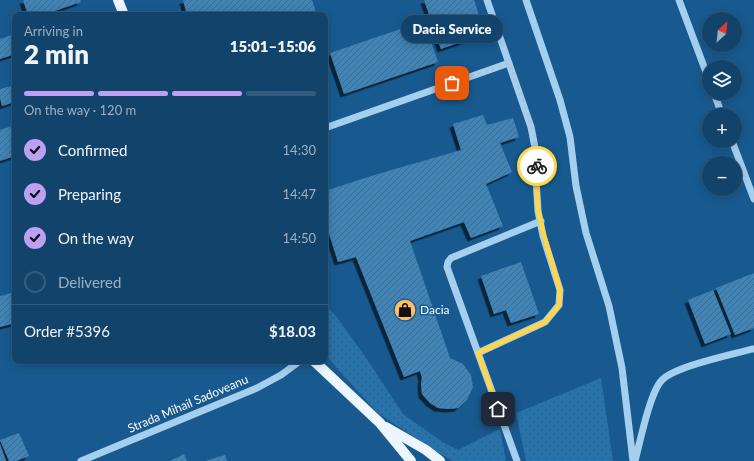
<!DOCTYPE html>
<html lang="en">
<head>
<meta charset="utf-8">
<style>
  :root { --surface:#12446b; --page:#1f4e73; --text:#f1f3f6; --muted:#9cb0c1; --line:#315c7e; --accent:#bca0f2 }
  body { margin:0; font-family:Lato,sans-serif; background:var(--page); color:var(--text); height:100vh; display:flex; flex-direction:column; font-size:15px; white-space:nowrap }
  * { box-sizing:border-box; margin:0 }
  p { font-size:13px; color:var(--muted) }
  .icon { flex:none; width:22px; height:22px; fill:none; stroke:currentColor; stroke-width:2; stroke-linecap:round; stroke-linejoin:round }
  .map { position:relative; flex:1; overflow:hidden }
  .panel { position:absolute; left:12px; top:12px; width:316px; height:352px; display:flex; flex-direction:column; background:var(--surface); border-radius:8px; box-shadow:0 2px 10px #0003,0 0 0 1px var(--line) }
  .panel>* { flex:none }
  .needle { width:26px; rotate:27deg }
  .buttons { position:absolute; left:702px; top:12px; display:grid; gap:8px }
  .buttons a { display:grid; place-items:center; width:40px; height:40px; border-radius:50%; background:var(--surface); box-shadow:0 2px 10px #0003,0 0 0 1px var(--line); font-size:20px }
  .pin { position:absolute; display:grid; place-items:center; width:34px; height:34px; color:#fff; margin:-17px; border-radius:8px; box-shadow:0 2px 6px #0006 }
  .courier { position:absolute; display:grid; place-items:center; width:40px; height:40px; margin:-20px; border:3px solid #ffd54a; border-radius:50%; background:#fff; color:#222; box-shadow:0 1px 5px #0007 }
  .bubble { position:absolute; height:28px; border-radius:14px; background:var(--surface); box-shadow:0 2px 10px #0003,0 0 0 1px var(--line); font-size:13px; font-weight:800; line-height:28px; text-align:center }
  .head em { font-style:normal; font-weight:800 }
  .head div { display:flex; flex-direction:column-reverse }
  .head { display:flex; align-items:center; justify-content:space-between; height:68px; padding:0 12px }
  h1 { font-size:26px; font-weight:800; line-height:30px }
  .bar { display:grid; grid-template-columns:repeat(4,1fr); gap:6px 4px; align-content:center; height:48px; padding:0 12px }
  .bar i { height:5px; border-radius:3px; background:var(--line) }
  .bar .current { background:var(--accent) }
  .bar p { grid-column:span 4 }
  .line { display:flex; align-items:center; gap:10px; padding:0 12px; border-top:1px solid var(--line) }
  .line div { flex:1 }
  ol { padding:0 12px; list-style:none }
  li { display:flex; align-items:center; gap:12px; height:44px }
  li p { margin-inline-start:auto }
  li .icon { padding:4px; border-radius:50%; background:var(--accent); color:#111; stroke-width:4 }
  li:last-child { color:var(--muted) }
  li i { width:22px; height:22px; border:2px solid var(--line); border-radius:50% }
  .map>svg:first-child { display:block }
  .grass { fill:url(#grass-dots) }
  .building { fill:url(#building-hatch); filter:url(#shadow) }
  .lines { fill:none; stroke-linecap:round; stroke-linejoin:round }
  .minor { stroke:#a5cfef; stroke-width:7 }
  .major { stroke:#edf6ff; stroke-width:10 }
  .done { stroke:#aec5d8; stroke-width:4; stroke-dasharray:0 7.2 }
  .route { stroke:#ffd54a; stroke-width:5 }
  .labels { text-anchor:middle; stroke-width:3; stroke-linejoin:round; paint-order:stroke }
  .poi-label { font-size:12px; fill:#fff; stroke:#185a8f; text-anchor:start }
  .street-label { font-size:12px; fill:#fff; stroke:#185a8f }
</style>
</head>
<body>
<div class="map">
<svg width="754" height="461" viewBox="0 0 754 461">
  <defs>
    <pattern id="grass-dots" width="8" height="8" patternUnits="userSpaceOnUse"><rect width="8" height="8" fill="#2773ab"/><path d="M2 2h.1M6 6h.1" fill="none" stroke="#3b5e77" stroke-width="1.8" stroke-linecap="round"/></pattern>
    <pattern id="building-hatch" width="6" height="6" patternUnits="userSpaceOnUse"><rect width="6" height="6" fill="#4084b8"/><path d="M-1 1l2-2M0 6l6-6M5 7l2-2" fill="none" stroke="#456b87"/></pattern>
    <filter id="shadow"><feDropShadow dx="-3.5" dy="3.5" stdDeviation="0" flood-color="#0009"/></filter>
  </defs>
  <rect width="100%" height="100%" fill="#185a8f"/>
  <path class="grass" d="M325,305L336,316L364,355L403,414L444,443L458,450L500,429L506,461H453L434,450L378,413L343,375L325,354Z
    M601,378L613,461H526L516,413Z"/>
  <path class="building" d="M23,0H80L81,2L43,15H28Z
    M183,0H312L317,15H187Z
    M424,0H474L485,34L441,49Z
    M424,21L438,62L344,94L330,53Z
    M15,34V54L0,59V39Z
    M15,85V102L2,106L0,98V89Z
    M483,115L487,125L513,118L519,137L500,143L512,172L486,184L503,226L471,238L464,222L410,241L450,358L463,364L471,375L473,387L467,400L458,408L449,409L438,408L430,403L422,394L421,384L422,378L420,371L404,377L356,257L338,262L325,221V191L371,176L461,150L453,124Z
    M15,125V156L0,161V130Z
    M521,262L539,314L511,323L506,310L494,314L481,276Z
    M754,273V328L735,335L716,288Z
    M713,290L731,334L705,344L688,300Z
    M15,292V323L0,327V296Z
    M19,433L29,456L16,461H9L0,440Z
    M0,444L6,461H0Z
    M184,454L187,461H170Z
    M225,455L227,461H205Z"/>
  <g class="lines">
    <path class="minor" d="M526,0L560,100L570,137L576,186L586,233L609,306L622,368L633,461
      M679,0L709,80
      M714,93L722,115
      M325,128L509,63
      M732,141L754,199
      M478,353L545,322L559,305L560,290L543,236L538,211L536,179L537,158L531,127L487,0
      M81,461L257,388L281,375L300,361
      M517,461L447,267L448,262L451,258L541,221
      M635,461C640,442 650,392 662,380C676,366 731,355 752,349H754"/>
    <path class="major" d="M118,0L124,15
      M314,361L380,423L411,461
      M386,427L426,450L440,461"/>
  </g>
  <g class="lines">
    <path class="done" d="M452,83L509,63C520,94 539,133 537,166"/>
    <path class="route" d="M498,409L478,353L545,322L559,305L560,290L544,236L538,210L536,179L537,166"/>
  </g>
  <defs>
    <g id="shop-disc" transform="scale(1.15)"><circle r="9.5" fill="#ffbf63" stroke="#185a8f"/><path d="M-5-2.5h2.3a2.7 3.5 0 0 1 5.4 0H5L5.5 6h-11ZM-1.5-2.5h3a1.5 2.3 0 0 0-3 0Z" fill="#111"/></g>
  </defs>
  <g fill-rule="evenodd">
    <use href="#shop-disc" x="405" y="310"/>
  </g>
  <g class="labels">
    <g class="poi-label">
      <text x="420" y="314">Dacia</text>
    </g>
    <g class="street-label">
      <text transform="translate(188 404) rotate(-23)" y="4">Strada Mihail Sadoveanu</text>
    </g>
  </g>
</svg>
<div class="buttons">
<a><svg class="needle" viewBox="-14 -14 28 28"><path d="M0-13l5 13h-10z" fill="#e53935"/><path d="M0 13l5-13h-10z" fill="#9cb0c1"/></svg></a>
<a><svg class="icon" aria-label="layers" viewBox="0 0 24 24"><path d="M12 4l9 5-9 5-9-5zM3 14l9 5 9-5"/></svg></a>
<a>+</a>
<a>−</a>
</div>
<div class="pin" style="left:452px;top:83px;background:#ea580c"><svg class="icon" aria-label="bag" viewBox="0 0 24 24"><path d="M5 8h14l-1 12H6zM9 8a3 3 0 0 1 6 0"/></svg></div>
<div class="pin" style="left:498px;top:409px;background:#1f2937"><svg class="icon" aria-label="home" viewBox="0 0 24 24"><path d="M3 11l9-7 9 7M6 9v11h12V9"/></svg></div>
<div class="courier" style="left:537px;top:166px"><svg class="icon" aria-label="bike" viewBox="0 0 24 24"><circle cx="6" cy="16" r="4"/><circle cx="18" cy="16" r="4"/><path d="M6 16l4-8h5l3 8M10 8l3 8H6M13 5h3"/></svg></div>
<div class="bubble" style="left:401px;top:15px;width:102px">Dacia Service</div>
<section class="panel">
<div class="head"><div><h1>2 min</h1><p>Arriving in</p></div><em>15:01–15:06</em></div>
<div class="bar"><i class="current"></i><i class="current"></i><i class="current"></i><i></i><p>On the way · 120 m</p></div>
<ol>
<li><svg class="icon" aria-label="check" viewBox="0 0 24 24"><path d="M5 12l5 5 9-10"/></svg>Confirmed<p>14:30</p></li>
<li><svg class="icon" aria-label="check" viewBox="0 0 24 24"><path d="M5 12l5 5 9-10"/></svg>Preparing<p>14:47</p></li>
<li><svg class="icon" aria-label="check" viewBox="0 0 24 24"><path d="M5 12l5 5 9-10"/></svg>On the way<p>14:50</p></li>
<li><i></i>Delivered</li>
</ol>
<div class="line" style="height:52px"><div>Order #5396</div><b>$18.03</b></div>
</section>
</div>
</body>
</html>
